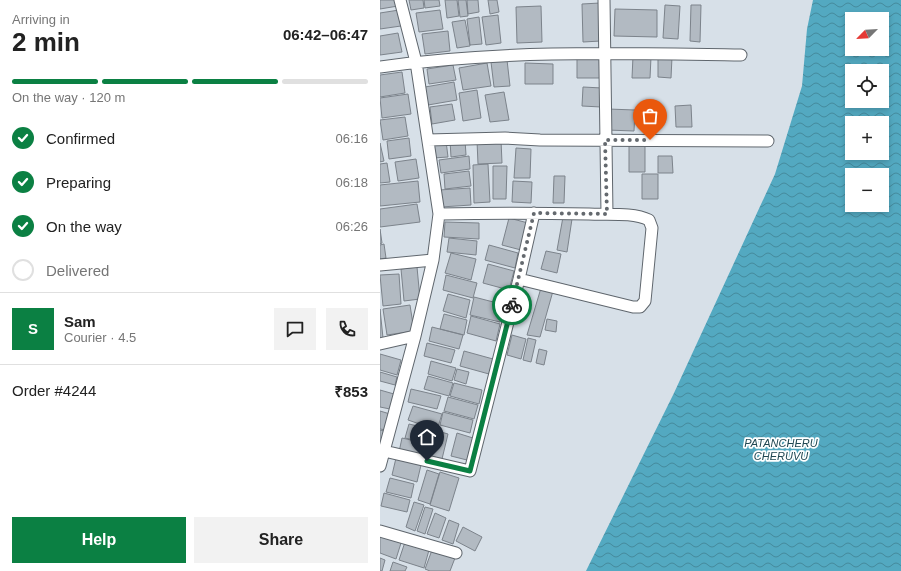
<!DOCTYPE html>
<html lang="en">
<head>
<meta charset="utf-8">
<style>
  :root { --surface:#fff; --page:#f2f2f2; --text:#222; --muted:#767676; --line:#e0e0e0; --accent:#0b8043 }
  body { margin:0; font-family:Helvetica,sans-serif; background:var(--page); color:var(--text); height:100vh; display:flex; flex-direction:column; font-size:15px; white-space:nowrap }
  * { box-sizing:border-box; margin:0 }
  p { font-size:13px; color:var(--muted) }
  .icon { flex:none; width:22px; height:22px; fill:none; stroke:currentColor; stroke-width:2; stroke-linecap:round; stroke-linejoin:round }
  .map { position:relative; flex:1; overflow:hidden }
  .details { display:flex; flex-direction:column; background:var(--surface); width:380px }
  .details>* { flex:none }
  .needle { width:26px; rotate:246deg }
  .controls { position:absolute; left:465px; top:12px; display:grid; gap:8px }
  .controls a { display:grid; place-items:center; width:44px; height:44px; border-radius:0px; background:var(--surface); box-shadow:0 2px 6px #0003; font-size:20px }
  .pin { position:absolute; display:grid; place-items:center; width:34px; height:34px; color:#fff; margin:-41px -17px; border-radius:50% 50% 50% 0; rotate:-45deg; box-shadow:0 0 4px #0007 }
  .pin .icon { rotate:45deg }
  .courier { position:absolute; display:grid; place-items:center; width:40px; height:40px; margin:-20px; border:3px solid #0b8043; border-radius:50%; background:#fff; color:#222; box-shadow:0 1px 5px #0007 }
  .overview em { font-style:normal; font-weight:700 }
  .overview div { display:flex; flex-direction:column-reverse }
  .overview { display:flex; align-items:center; justify-content:space-between; height:68px; padding:0 12px }
  h1 { font-size:26px; font-weight:700; line-height:30px }
  .bar { display:grid; grid-template-columns:repeat(4,1fr); gap:6px 4px; align-content:center; height:48px; padding:0 12px }
  .bar i { height:5px; border-radius:3px; background:var(--line) }
  .bar .on { background:var(--accent) }
  .bar p { grid-column:span 4 }
  .line { display:flex; align-items:center; gap:10px; padding:0 12px; border-top:1px solid var(--line) }
  .line div { flex:1 }
  .round { display:grid; place-items:center; flex:none; width:42px; height:42px; border-radius:0px; background:var(--page) }
  ol { padding:0 12px; list-style:none }
  li { display:flex; align-items:center; gap:12px; height:44px }
  li p { margin-inline-start:auto }
  li .icon { padding:4px; border-radius:50%; background:var(--accent); color:#fff; stroke-width:4 }
  li:last-child { color:var(--muted) }
  li i { width:22px; height:22px; border:2px solid var(--line); border-radius:50% }
  .primary-button { display:flex; gap:8px; margin-top:auto; padding:8px 12px }
  .primary-button a { flex:1; height:46px; border-radius:0px; background:var(--accent); color:#fff; font-size:16px; font-weight:700; line-height:46px; text-align:center }
  .primary-button a+a { background:var(--page); color:var(--text) }
  main { display:flex; flex:1; min-height:0 }
  .map>svg:first-child { display:block }
  .water { fill:url(#water-waves); fill-rule:evenodd }
  .building { fill:#b2bac2; stroke:#7c838b }
  .lines { fill:none; stroke-linecap:round; stroke-linejoin:round }
  .minor-casing { stroke:#5f666d; stroke-width:13 }
  .minor { stroke:#fff; stroke-width:11 }
  .done { stroke:#64696e; stroke-width:4; stroke-dasharray:0 7.2 }
  .route { stroke:#0b8043; stroke-width:5 }
  .labels { text-anchor:middle; stroke-width:3.5; stroke-linejoin:round; paint-order:stroke }
  .water-label { font-size:11px; font-style:italic; fill:#204752; stroke:#fff }
</style>
</head>
<body>
<main>
<section class="details">
<div class="overview"><div><h1>2 min</h1><p>Arriving in</p></div><em>06:42–06:47</em></div>
<div class="bar"><i class="on"></i><i class="on"></i><i class="on"></i><i></i><p>On the way · 120 m</p></div>
<ol>
<li><svg class="icon" aria-label="check" viewBox="0 0 24 24"><path d="M5 12l5 5 9-10"/></svg>Confirmed<p>06:16</p></li>
<li><svg class="icon" aria-label="check" viewBox="0 0 24 24"><path d="M5 12l5 5 9-10"/></svg>Preparing<p>06:18</p></li>
<li><svg class="icon" aria-label="check" viewBox="0 0 24 24"><path d="M5 12l5 5 9-10"/></svg>On the way<p>06:26</p></li>
<li><i></i>Delivered</li>
</ol>
<div class="line" style="height:72px"><b class="round" style="background:var(--accent);color:#fff">S</b><div><b>Sam</b><p>Courier · 4.5</p></div><a class="round"><svg class="icon" aria-label="chat" viewBox="0 0 24 24"><path d="M4 5h16v11H9l-5 4z"/></svg></a><a class="round"><svg class="icon" aria-label="phone" viewBox="0 0 24 24"><path d="M5 4h4l2 5-3 2q2 4 5 5l2-3 5 2v4C11 20 4 13 5 4z"/></svg></a></div>
<div class="line" style="height:52px"><div>Order #4244</div><b>₹853</b></div>
<div class="primary-button"><a>Help</a><a>Share</a></div>
</section>
<div class="map">
<svg width="521" height="571" viewBox="0 0 521 571">
  <defs>
    <pattern id="water-waves" width="16" height="10" patternUnits="userSpaceOnUse"><rect width="16" height="10" fill="#53a9c1"/><path d="M0 5q4-4 8 0t8 0" fill="none" stroke="#458a9d"/></pattern>
  </defs>
  <rect width="100%" height="100%" fill="#d7e0e8"/>
  <path class="water" d="M433,0H521V571H206L294,393L395,174L422,86L427,29ZM472,19H502V49H472ZM472,71H502V101H472ZM472,123H502V153H472ZM472,175H502V205H472Z"/>
  <path class="building" d="M0,0H17L18,6L0,9Z
    M29,0H43L44,8L31,10Z
    M44,0H59L60,6L45,8Z
    M65,0H77L79,16L67,18Z
    M78,0H86L88,16L80,17Z
    M87,0H98L99,12L88,14Z
    M108,0H117L119,12L110,14Z
    M220,3L221,41L203,42L202,4Z
    M285,5L300,6L298,39L283,38Z
    M311,5H321L320,42L310,41Z
    M161,6L162,42L137,43L136,7Z
    M235,9L277,10V37L234,36Z
    M19,10L21,26L0,29V13Z
    M60,10L63,29L39,32L36,13Z
    M118,15L121,43L106,45L102,17Z
    M99,17L102,44L90,45L87,19Z
    M85,20L90,46L77,48L72,22Z
    M68,31L70,51L45,54L42,34Z
    M18,33L22,52L0,55V36Z
    M253,56L271,57L270,78H252Z
    M197,57H223V78H197Z
    M278,57H292L291,78L278,77Z
    M127,60L130,86L114,87L111,62Z
    M107,63L111,86L83,90L79,68Z
    M145,63L173,64V84H145Z
    M73,65L76,80L49,84L47,69Z
    M22,72L25,93L0,97V75Z
    M74,82L77,100L48,105L45,87Z
    M203,87L222,88L221,107L202,106Z
    M97,90L101,118L83,121L79,93Z
    M124,92L129,120L110,122L105,95Z
    M28,94L31,114L2,118L0,98Z
    M72,104L75,120L52,124L50,107Z
    M311,105L312,127H296L295,106Z
    M264,108L277,109L276,129H263Z
    M228,109L255,110L254,131L227,130Z
    M25,117L28,136L3,140L0,120Z
    M29,138L31,156L9,159L7,141Z
    M85,140L86,155L71,157L70,141Z
    M121,140L122,163L98,164L97,141Z
    M66,141L68,157L53,158L51,143Z
    M249,142H265V172H249Z
    M0,143L4,161L0,162Z
    M136,148L151,149L150,178H134Z
    M89,156L90,169L61,173L59,160Z
    M278,156H292L293,173H278Z
    M36,159L39,178L18,181L15,162Z
    M7,163L10,182L0,183V164Z
    M108,164L110,202L94,203L93,165Z
    M113,166H127L126,199H113Z
    M89,171L91,186L65,189L64,174Z
    M262,174H278V199H262Z
    M174,176H185L184,203H173Z
    M38,181L40,202L0,206V185Z
    M133,181L152,182L151,203L132,202Z
    M90,188L91,205L61,207L59,190Z
    M37,204L40,222L0,227V209Z
    M183,217L192,219L187,252L177,250Z
    M129,218L148,223L141,250L122,245Z
    M65,222L99,223V239L64,237Z
    M0,229L2,243L0,244Z
    M69,238L97,241L96,255L67,252Z
    M4,244L6,258L0,259V245Z
    M109,245L138,253L135,268L105,260Z
    M166,251L181,254L177,273L161,269Z
    M71,253L96,259L91,280L65,273Z
    M108,264L134,271L129,290L103,283Z
    M37,267L40,299L24,301L21,269Z
    M19,274L21,304L3,306L0,275Z
    M66,275L97,283L93,298L63,290Z
    M161,288L173,291L160,337L147,335Z
    M68,294L90,300L86,318L63,311Z
    M94,297L125,305L120,322L90,315Z
    M30,305L34,331L7,335L3,309Z
    M0,309L3,338H0Z
    M64,314L87,320L84,335L60,329Z
    M91,316L120,324L116,341L87,333Z
    M167,319L177,321L176,332L165,330Z
    M52,327L83,335L79,349L49,341Z
    M132,335L146,339L141,359L127,355Z
    M148,338L156,340L151,362L143,360Z
    M47,343L75,350L71,363L44,356Z
    M159,349L167,351L164,365L156,363Z
    M84,351L113,359L109,374L80,366Z
    M0,354L21,360L17,375L0,370Z
    M51,361L76,368L72,381L48,374Z
    M77,369L89,372L86,384L74,380Z
    M0,372L17,377L15,385L0,381Z
    M48,376L73,383L69,396L44,389Z
    M74,383L102,390L99,404L70,396Z
    M31,389L61,396L57,409L28,402Z
    M0,390L14,394L10,409L0,407Z
    M68,397L98,405L94,419L64,411Z
    M33,406L62,414L57,430L28,420Z
    M0,411L10,414L6,430L0,429Z
    M63,412L93,420L90,433L60,425Z
    M29,424L50,429L47,443L25,438Z
    M0,430L4,431L0,446Z
    M54,430L68,434L62,459L48,455Z
    M77,433L93,438L87,460L71,456Z
    M22,438L44,443L40,457L19,452Z
    M16,458L41,465L37,482L12,475Z
    M47,470L59,474L50,504L38,500Z
    M60,472L79,478L69,511L50,505Z
    M10,478L34,484L31,498L6,492Z
    M4,493L30,500L27,512L1,506Z
    M34,502L44,505L35,531L26,527Z
    M45,507L53,509L45,534L37,531Z
    M55,513L66,518L59,538L47,534Z
    M69,520L79,524L73,544L62,540Z
    M83,527L102,537L95,551L76,541Z
    M0,536L21,543L16,559L0,553Z
    M25,542L49,550L44,568L19,560Z
    M52,550L75,558L70,571H50L45,569Z
    M0,558L5,560L2,571H0Z
    M13,562L27,567L25,571H10Z"/>
  <g class="lines">
    <g class="minor-casing">
      <path id="minor" d="M224,0L227,214
        M0,67C119,50 241,53 361,55
        M48,140L125,138L160,140L388,141
        M59,214C109,213 159,213 209,214C227,215 253,212 269,220L272,228L265,301L260,307H253L139,279
        M0,265L53,260
        M0,344L35,336
        M4,451L90,471L139,279L154,213
        M0,466L35,336L53,260L59,214L36,62L20,0
        M0,531L76,553"/>
    </g>
    <use href="#minor" class="minor"/>
  </g>
  <g class="lines">
    <path class="done" d="M132,305L154,213L227,214L225,140H270"/>
    <path class="route" d="M47,461L90,471L132,305"/>
  </g>
  <g class="labels">
    <g class="water-label">
      <text x="401" y="447">PATANCHERU<tspan x="401" dy="13">CHERUVU</tspan></text>
    </g>
  </g>
</svg>
<div class="controls">
<a><svg class="needle" viewBox="-14 -14 28 28"><path d="M0-13l5 13h-10z" fill="#e53935"/><path d="M0 13l5-13h-10z" fill="#767676"/></svg></a>
<a><svg class="icon" aria-label="locate" viewBox="0 0 24 24"><circle cx="12" cy="12" r="6"/><path d="M12 2v4M12 18v4M2 12h4M18 12h4"/></svg></a>
<a>+</a>
<a>−</a>
</div>
<div class="pin" style="left:270px;top:140px;background:#ea580c"><svg class="icon" aria-label="bag" viewBox="0 0 24 24"><path d="M5 8h14l-1 12H6zM9 8a3 3 0 0 1 6 0"/></svg></div>
<div class="pin" style="left:47px;top:461px;background:#1f2937"><svg class="icon" aria-label="home" viewBox="0 0 24 24"><path d="M3 11l9-7 9 7M6 9v11h12V9"/></svg></div>
<div class="courier" style="left:132px;top:305px"><svg class="icon" aria-label="bike" viewBox="0 0 24 24"><circle cx="6" cy="16" r="4"/><circle cx="18" cy="16" r="4"/><path d="M6 16l4-8h5l3 8M10 8l3 8H6M13 5h3"/></svg></div>
</div>
</main>
</body>
</html>
